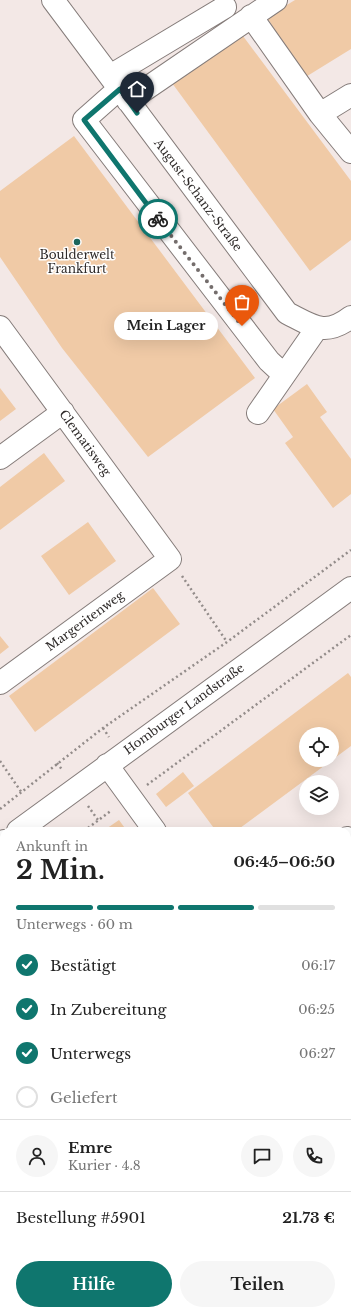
<!DOCTYPE html>
<html lang="de">
<head>
<meta charset="utf-8">
<style>
  :root { --surface:#fff; --page:#f6f6f6; --text:#222; --muted:#767676; --line:#e0e0e0; --accent:#0f766e }
  body { margin:0; font-family:"Libre Baskerville",serif; background:var(--page); color:var(--text); height:100vh; display:flex; flex-direction:column; font-size:15px; white-space:nowrap }
  * { box-sizing:border-box; margin:0 }
  p { font-size:13px; color:var(--muted) }
  .icon { flex:none; width:22px; height:22px; fill:none; stroke:currentColor; stroke-width:2; stroke-linecap:round; stroke-linejoin:round }
  .map { position:relative; flex:1; overflow:hidden }
  .side { position:absolute; left:0px; top:827px; width:351px; height:488px; display:flex; flex-direction:column; background:var(--surface); border-radius:12px 12px 0 0; box-shadow:0 4px 16px #0002 }
  .side>* { flex:none }
  .controls { position:absolute; left:299px; top:727px; display:grid; gap:8px }
  .controls a { display:grid; place-items:center; width:40px; height:40px; border-radius:50%; background:var(--surface); box-shadow:0 4px 16px #0002; font-size:20px }
  .pin { position:absolute; display:grid; place-items:center; width:34px; height:34px; color:#fff; margin:-41px -17px; border-radius:50% 50% 50% 0; rotate:-45deg; box-shadow:0 0 4px #0007 }
  .pin .icon { rotate:45deg }
  .courier { position:absolute; display:grid; place-items:center; width:40px; height:40px; margin:-20px; border:3px solid #0f766e; border-radius:50%; background:#fff; color:#222; box-shadow:0 1px 5px #0007 }
  .bubble { position:absolute; height:28px; border-radius:14px; background:var(--surface); box-shadow:0 4px 16px #0002; font-size:13px; font-weight:700; line-height:28px; text-align:center }
  .summary em { font-style:normal; font-weight:700 }
  .summary div { display:flex; flex-direction:column-reverse }
  .summary { display:flex; align-items:center; justify-content:space-between; height:68px; padding:0 16px }
  h1 { font-size:26px; font-weight:700; line-height:30px }
  .bar { display:grid; grid-template-columns:repeat(4,1fr); gap:6px 4px; align-content:center; height:48px; padding:0 16px }
  .bar i { height:5px; border-radius:3px; background:var(--line) }
  .bar .active { background:var(--accent) }
  .bar p { grid-column:span 4 }
  .line { display:flex; align-items:center; gap:10px; padding:0 16px; border-top:1px solid var(--line) }
  .line div { flex:1 }
  .round { display:grid; place-items:center; flex:none; width:42px; height:42px; border-radius:21px; background:var(--page) }
  ol { padding:0 16px; list-style:none }
  li { display:flex; align-items:center; gap:12px; height:44px }
  li p { margin-inline-start:auto }
  li .icon { padding:4px; border-radius:50%; background:var(--accent); color:#fff; stroke-width:4 }
  li:last-child { color:var(--muted) }
  li i { width:22px; height:22px; border:2px solid var(--line); border-radius:50% }
  .cta { display:flex; gap:8px; margin-top:auto; padding:8px 16px }
  .cta a { flex:1; height:46px; border-radius:24px; background:var(--accent); color:#fff; font-size:16px; font-weight:700; line-height:46px; text-align:center }
  .cta a+a { background:var(--page); color:var(--text) }
  .map>svg:first-child { display:block }
  .building { fill:#f0caa6 }
  .lines { fill:none; stroke-linecap:round; stroke-linejoin:round }
  .minor-casing { stroke:#857c7a; stroke-width:24 }
  .path { stroke:#938c8a; stroke-width:2.5; stroke-dasharray:2 3; stroke-linecap:butt }
  .minor { stroke:#fff; stroke-width:22 }
  .done { stroke:#746d6c; stroke-width:4; stroke-dasharray:0 7.2 }
  .route { stroke:#0f766e; stroke-width:5 }
  .poi-dot { fill:#1b655b; stroke:#fff; stroke-width:1.5 }
  .labels { text-anchor:middle; stroke-width:3; stroke-linejoin:round; paint-order:stroke }
  .street-label { font-size:12px; fill:#2f2b2a; stroke:#fff }
  .poi-label { font-size:12px; fill:#2f2b2a; stroke:#fff }
</style>
</head>
<body>
<div class="map">
<svg width="351" height="1315" viewBox="0 0 351 1315">
  <rect width="100%" height="100%" fill="#f3e8e6"/>
  <path class="building" d="M295,0H351V49L304,78L267,17Z
    M240,32L351,181V240L310,271L172,83Z
    M74,136L255,378L148,457L62,348L0,257V191Z
    M307,384L327,412L320,417L351,459V494L333,508L285,443L293,437L273,409Z
    M0,388L16,409L0,421Z
    M44,453L65,481L0,530V487Z
    M88,522L116,561L69,595L41,556Z
    M153,588L180,624L35,732L9,696Z
    M0,636L9,647L0,654Z
    M348,673L351,677V746L332,760V734H306V760H332L236,831H216L188,793Z
    M183,772L194,786L166,807L156,794Z
    M119,820L127,831H103Z
    M4,927V1001L0,1004V930Z
    M0,1141L4,1147V1186L0,1189Z"/>
  <g class="lines">
    <g class="minor-casing">
      <path id="minor" d="M53,0L287,313C313,326 325,337 351,317
        M251,16L320,114
        M110,76L225,7
        M119,89L84,120L269,361L283,374
        M351,95L320,114L351,152
        M128,101L276,0
        M0,327L170,559L0,683
        M258,413L317,328
        M0,458L63,412
        M107,765L155,831
        M18,831L351,588
        M347,838L351,843
        M0,844L4,841
        M0,1025L4,1022
        M0,1092L4,1089
        M347,1094L351,1100
        M0,1111L4,1117
        M347,1237L351,1242
        M147,1311L150,1315
        M257,1315L262,1311"/>
    </g>
    <path class="path" d="M182,576L227,642
      M103,728L109,737
      M0,761L22,793
      M57,763L63,771
      M147,785L351,635
      M88,806L98,820
      M0,809L103,728L227,642L351,550
      M84,831L112,810
      M0,892L4,889"/>
    <use href="#minor" class="minor"/>
  </g>
  <g class="lines">
    <path class="done" d="M158,219L242,326"/>
    <path class="route" d="M137,113L120,89L84,120L158,219"/>
  </g>
  <circle class="poi-dot" cx="77" cy="242" r="4"/>
  <g class="labels">
    <g class="street-label">
      <text transform="translate(198 195) rotate(53)" y="4">August-Schanz-Straße</text>
      <text transform="translate(85 443) rotate(54)" y="4">Clematisweg</text>
      <text transform="translate(85 621) rotate(-36)" y="4">Margeritenweg</text>
      <text transform="translate(184 709) rotate(-36)" y="4">Homburger Landstraße</text>
    </g>
    <g class="poi-label">
      <text x="77" y="259">Boulderwelt<tspan x="77" dy="14">Frankfurt</tspan></text>
    </g>
  </g>
</svg>
<div class="controls">
<a><svg class="icon" aria-label="locate" viewBox="0 0 24 24"><circle cx="12" cy="12" r="6"/><path d="M12 2v4M12 18v4M2 12h4M18 12h4"/></svg></a>
<a><svg class="icon" aria-label="layers" viewBox="0 0 24 24"><path d="M12 4l9 5-9 5-9-5zM3 14l9 5 9-5"/></svg></a>
</div>
<div class="pin" style="left:242px;top:326px;background:#ea580c"><svg class="icon" aria-label="bag" viewBox="0 0 24 24"><path d="M5 8h14l-1 12H6zM9 8a3 3 0 0 1 6 0"/></svg></div>
<div class="pin" style="left:137px;top:113px;background:#1f2937"><svg class="icon" aria-label="home" viewBox="0 0 24 24"><path d="M3 11l9-7 9 7M6 9v11h12V9"/></svg></div>
<div class="courier" style="left:158px;top:219px"><svg class="icon" aria-label="bike" viewBox="0 0 24 24"><circle cx="6" cy="16" r="4"/><circle cx="18" cy="16" r="4"/><path d="M6 16l4-8h5l3 8M10 8l3 8H6M13 5h3"/></svg></div>
<div class="bubble" style="left:114px;top:312px;width:104px">Mein Lager</div>
<section class="side">
<div class="summary"><div><h1>2 Min.</h1><p>Ankunft in</p></div><em>06:45–06:50</em></div>
<div class="bar"><i class="active"></i><i class="active"></i><i class="active"></i><i></i><p>Unterwegs · 60 m</p></div>
<ol>
<li><svg class="icon" aria-label="check" viewBox="0 0 24 24"><path d="M5 12l5 5 9-10"/></svg>Bestätigt<p>06:17</p></li>
<li><svg class="icon" aria-label="check" viewBox="0 0 24 24"><path d="M5 12l5 5 9-10"/></svg>In Zubereitung<p>06:25</p></li>
<li><svg class="icon" aria-label="check" viewBox="0 0 24 24"><path d="M5 12l5 5 9-10"/></svg>Unterwegs<p>06:27</p></li>
<li><i></i>Geliefert</li>
</ol>
<div class="line" style="height:72px"><a class="round"><svg class="icon" aria-label="person" viewBox="0 0 24 24"><circle cx="12" cy="8" r="4"/><path d="M4 21q1-7 8-7t8 7"/></svg></a><div><b>Emre</b><p>Kurier · 4.8</p></div><a class="round"><svg class="icon" aria-label="chat" viewBox="0 0 24 24"><path d="M4 5h16v11H9l-5 4z"/></svg></a><a class="round"><svg class="icon" aria-label="phone" viewBox="0 0 24 24"><path d="M5 4h4l2 5-3 2q2 4 5 5l2-3 5 2v4C11 20 4 13 5 4z"/></svg></a></div>
<div class="line" style="height:52px"><div>Bestellung #5901</div><b>21.73 €</b></div>
<div class="cta"><a>Hilfe</a><a>Teilen</a></div>
</section>
</div>
</body>
</html>
